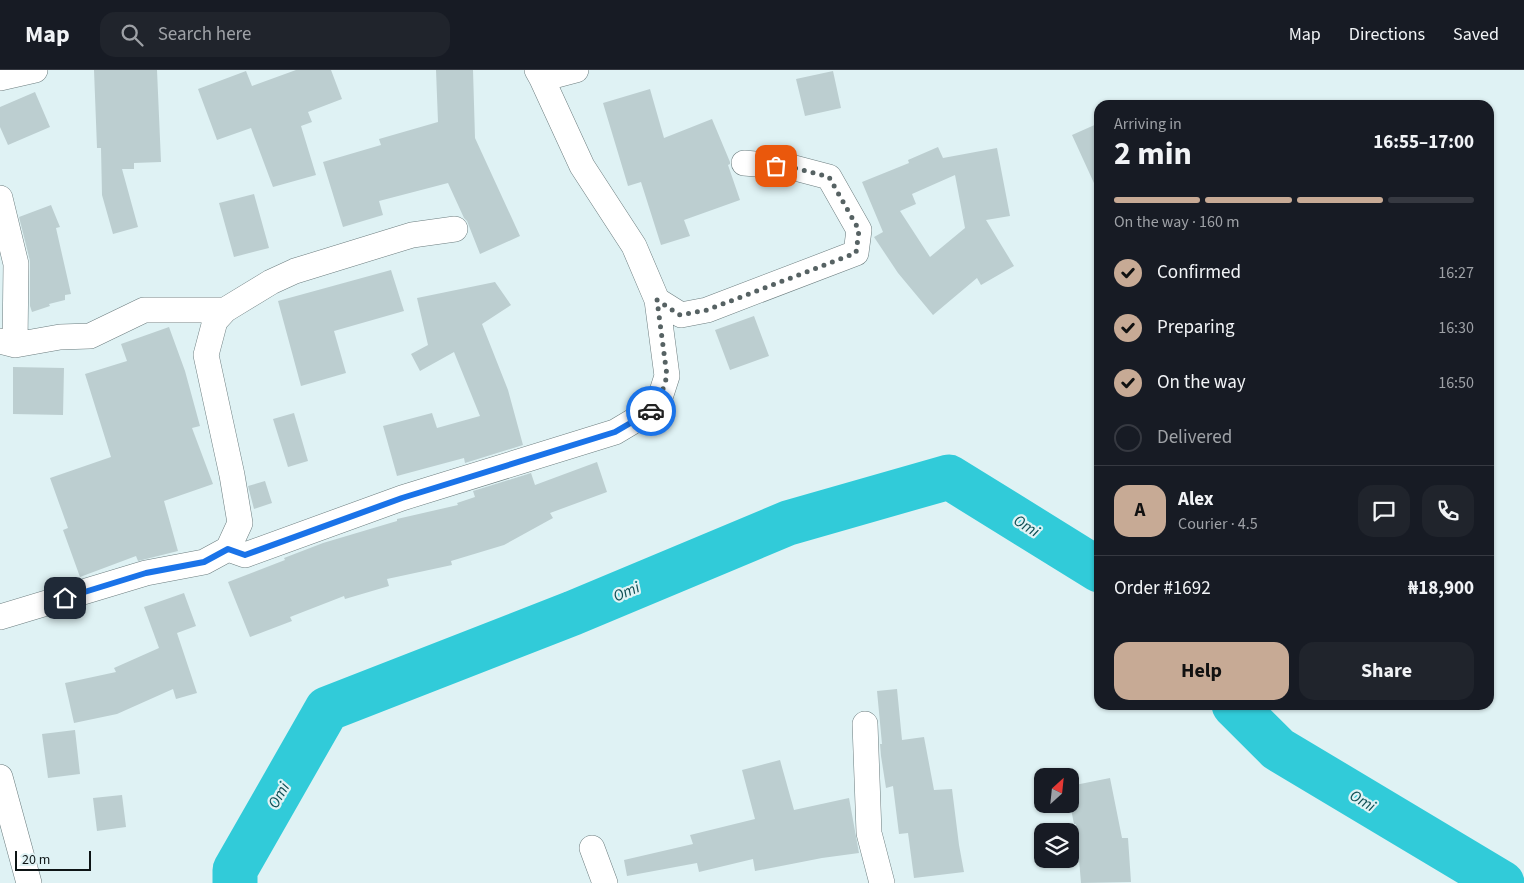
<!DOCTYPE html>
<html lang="en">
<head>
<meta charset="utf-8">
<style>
  :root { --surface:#171b24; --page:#20242c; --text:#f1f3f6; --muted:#9ea1a6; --line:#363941; --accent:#c7aa95 }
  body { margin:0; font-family:"Source Sans 3",sans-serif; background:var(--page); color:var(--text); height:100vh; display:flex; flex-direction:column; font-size:19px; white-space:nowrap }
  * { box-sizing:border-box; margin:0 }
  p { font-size:16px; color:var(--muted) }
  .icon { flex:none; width:28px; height:28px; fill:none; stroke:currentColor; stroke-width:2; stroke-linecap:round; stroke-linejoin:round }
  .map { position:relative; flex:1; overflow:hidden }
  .panel { position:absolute; left:1094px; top:30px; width:400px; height:610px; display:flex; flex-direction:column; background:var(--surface); border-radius:15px; box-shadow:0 1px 4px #0004 }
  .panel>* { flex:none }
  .needle { width:32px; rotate:27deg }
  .fabs { position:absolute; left:1034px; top:698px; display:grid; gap:10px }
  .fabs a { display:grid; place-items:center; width:45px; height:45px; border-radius:10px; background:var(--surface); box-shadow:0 1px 4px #0004; font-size:25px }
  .scale { position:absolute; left:15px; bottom:12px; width:76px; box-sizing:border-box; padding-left:5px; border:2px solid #0d1415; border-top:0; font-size:14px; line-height:18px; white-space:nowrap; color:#0d1415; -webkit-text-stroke:4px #dff2f4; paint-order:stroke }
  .pin { position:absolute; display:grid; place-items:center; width:42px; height:42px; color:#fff; margin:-21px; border-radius:10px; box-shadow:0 2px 8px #0006 }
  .courier { position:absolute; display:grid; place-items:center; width:50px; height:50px; margin:-25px; border:4px solid #1a73e8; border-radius:50%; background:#fff; color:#222; box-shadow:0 1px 6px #0007 }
  .summary em { font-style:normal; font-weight:700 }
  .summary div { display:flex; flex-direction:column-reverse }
  .summary { display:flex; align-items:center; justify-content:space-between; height:85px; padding:0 20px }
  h1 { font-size:32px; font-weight:700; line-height:38px }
  .bar { display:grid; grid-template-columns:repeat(4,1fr); gap:8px 5px; align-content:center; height:60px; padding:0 20px }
  .bar i { height:6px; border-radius:4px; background:var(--line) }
  .bar .selected { background:var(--accent) }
  .bar p { grid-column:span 4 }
  .line { display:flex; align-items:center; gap:12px; padding:0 20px; border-top:1px solid var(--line) }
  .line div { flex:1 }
  .round { display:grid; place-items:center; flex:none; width:52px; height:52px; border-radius:15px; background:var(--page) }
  ol { padding:0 20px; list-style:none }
  li { display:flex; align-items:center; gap:15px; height:55px }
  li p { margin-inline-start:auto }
  li .icon { padding:5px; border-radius:50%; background:var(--accent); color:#111; stroke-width:4 }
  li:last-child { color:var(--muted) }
  li i { width:28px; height:28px; border:2px solid var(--line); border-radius:50% }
  .action { display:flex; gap:10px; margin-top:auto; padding:10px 20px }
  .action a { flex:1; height:58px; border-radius:15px; background:var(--accent); color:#111; font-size:20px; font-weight:700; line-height:58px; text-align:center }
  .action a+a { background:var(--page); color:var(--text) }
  header { display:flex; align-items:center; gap:30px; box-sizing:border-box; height:70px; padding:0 25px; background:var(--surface); border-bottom:1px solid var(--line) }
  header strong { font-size:24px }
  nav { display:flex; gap:28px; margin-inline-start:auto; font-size:18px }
  .search { width:350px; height:45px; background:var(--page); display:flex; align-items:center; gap:12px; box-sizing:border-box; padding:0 18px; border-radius:15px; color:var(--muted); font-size:19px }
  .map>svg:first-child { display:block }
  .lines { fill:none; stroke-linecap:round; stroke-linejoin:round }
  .river { stroke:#31cbd9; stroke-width:45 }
  .building { fill:#bcced0; fill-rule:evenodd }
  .minor-casing { stroke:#6c7d7f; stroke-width:26 }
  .minor { stroke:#fff; stroke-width:25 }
  .done { stroke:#566263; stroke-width:5; stroke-dasharray:0 9 }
  .route { stroke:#1a73e8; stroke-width:6 }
  .labels { text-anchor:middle; stroke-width:4.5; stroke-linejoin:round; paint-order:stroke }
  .water-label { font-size:16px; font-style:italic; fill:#0e4e54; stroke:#dff2f4 }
</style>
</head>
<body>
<header>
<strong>Map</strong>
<div class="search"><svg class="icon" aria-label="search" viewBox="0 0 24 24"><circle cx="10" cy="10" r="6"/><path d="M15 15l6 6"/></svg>Search here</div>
<nav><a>Map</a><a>Directions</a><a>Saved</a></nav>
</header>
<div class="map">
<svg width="1524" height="813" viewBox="0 0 1524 813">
  <rect width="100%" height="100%" fill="#dff2f4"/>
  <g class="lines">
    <path class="river" d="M1234,635L1278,679L1502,813
      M235,813V800L327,639L573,543L788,453L949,407L1099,500"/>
  </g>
  <path class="building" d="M94,0H157L161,92L134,93V99H122L138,157L113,164L102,125L101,78H97Z
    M296,0H331L342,29L308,42L312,52L301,56L316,105L273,117L251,58L217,70L198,19L246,1L252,16Z
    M436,0H473L475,68L520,166L480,184L467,151L464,148L448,113L379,131L383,145L343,157L323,92L381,75L379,69L438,52Z
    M833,1L841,38L805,46L796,9Z
    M650,19L664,68L712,49L730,92V94L728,95L740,130L684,150L690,166L661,175L641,112L628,116L603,33Z
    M35,22L50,57L8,75L0,57V37Z
    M1099,53V124L1072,65Z
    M938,77L943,88L997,78L1010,146L986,150L1014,196L981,215L977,208L933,245L898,203L874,167L883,162L862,112L909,93L908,90ZM955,105L965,158L930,187L900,141L916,134L912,124Z
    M254,124L269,178L234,187L219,133Z
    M51,135L60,157L56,158L71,224L65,225V230L49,234L50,236L32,242L30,236V191L19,147Z
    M391,200L404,241L334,261L346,303L301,316L278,231Z
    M495,212L511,235L482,254L508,320L523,375L465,393L464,388L397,406L383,356L432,343L437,358L480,346L454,282L420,301L411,284L428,275L417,228Z
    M754,246L769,286L730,300L715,260Z
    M169,257L185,301L200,356L192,358L213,414L164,431L178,481L138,491L136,486L80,507L63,460L68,458L50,408L111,387L85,304L127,291L121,274Z
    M13,297L64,298L63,345L13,344Z
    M294,343L308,391L288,397L273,349Z
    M597,392L607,422L550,443L553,448L504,475L451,491L452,495L387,509L389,516L345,529L344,526L290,547L292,551L250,567L228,512L285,490L284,488L323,473L397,451V449L458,435L457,433L475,427L473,421L531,403L535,415Z
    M265,411L272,433L254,439L248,416Z
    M184,523L196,556L177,563L197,623L176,629L173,619L117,644L74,653L65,613L116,602L114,598L159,578L144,537Z
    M897,619L902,670L924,667L934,720L952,719L959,775L964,802L914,808L908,763L899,764L893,716L886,718L881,686L880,674H882L877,621Z
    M75,660L80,704L48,708L42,664Z
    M780,690L794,740L849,728L859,783L822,788L755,801L753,789L699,802L697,793L627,806L624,790L693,774L690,765L755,749L742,700Z
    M1110,708L1122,768H1128L1131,812L1081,813L1076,754H1074L1070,734V716Z
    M122,725L126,757L97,761L93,728Z"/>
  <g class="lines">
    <g class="minor-casing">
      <path id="minor" d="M537,0L542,9L576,0
        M0,8L35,0
        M542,9L582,96L634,176L657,230L681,245L707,240L856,183L859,160L829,107L791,97L744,93
        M0,128L16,194L15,275
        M0,271L15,275L60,267L90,266L144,240H225L271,212L295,201L412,165L455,159
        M228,479L245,485L402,428L615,362L657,337L667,306L657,230
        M0,547L146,503L204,492L228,479L240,453L232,405L206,285L215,251L225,240
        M865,654L869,763L882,813
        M0,707L29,813
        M592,778L605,813"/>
    </g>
    <use href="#minor" class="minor"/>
  </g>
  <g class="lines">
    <path class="done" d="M651,341L657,338L667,306L657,230L680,245L707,240L856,183L859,160L829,107L791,97L776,96"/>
    <path class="route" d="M65,528L146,503L204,492L228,479L245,485L402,428L615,362L651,341"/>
  </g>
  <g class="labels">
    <g class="water-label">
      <text transform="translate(1027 455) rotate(32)" y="6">Omi</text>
      <text transform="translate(626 521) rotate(-23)" y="6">Omi</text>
      <text transform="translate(278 725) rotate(-60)" y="6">Omi</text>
      <text transform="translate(1363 730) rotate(31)" y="6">Omi</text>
    </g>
  </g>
</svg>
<div class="fabs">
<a><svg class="needle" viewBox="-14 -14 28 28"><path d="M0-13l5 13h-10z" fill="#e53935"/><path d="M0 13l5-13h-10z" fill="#9ea1a6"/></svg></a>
<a><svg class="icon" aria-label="layers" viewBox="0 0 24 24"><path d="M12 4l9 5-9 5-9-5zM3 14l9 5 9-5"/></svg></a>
</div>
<div class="scale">20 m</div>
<div class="pin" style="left:776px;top:96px;background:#ea580c"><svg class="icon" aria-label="bag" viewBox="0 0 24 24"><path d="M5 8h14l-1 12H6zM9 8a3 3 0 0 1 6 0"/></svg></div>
<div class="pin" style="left:65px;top:528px;background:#1f2937"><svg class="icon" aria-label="home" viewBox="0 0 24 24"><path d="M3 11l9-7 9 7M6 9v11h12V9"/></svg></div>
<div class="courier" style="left:651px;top:341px"><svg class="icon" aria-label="car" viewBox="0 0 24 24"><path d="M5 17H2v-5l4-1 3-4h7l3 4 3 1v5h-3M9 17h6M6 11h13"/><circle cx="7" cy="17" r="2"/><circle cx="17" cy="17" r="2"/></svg></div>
<section class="panel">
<div class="summary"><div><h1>2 min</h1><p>Arriving in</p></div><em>16:55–17:00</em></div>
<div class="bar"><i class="selected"></i><i class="selected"></i><i class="selected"></i><i></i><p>On the way · 160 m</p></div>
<ol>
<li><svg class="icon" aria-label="check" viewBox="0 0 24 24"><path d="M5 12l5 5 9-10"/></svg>Confirmed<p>16:27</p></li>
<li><svg class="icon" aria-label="check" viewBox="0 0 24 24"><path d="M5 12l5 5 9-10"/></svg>Preparing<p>16:30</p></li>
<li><svg class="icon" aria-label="check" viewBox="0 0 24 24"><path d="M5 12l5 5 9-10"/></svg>On the way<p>16:50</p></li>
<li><i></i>Delivered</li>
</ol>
<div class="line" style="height:90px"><b class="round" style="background:var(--accent);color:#111">A</b><div><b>Alex</b><p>Courier · 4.5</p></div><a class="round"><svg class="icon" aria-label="chat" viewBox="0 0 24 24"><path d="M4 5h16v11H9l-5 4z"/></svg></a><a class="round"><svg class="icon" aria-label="phone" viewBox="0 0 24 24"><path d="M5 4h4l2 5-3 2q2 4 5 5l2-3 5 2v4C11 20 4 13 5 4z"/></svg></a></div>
<div class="line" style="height:65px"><div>Order #1692</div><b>₦18,900</b></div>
<div class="action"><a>Help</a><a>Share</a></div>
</section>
</div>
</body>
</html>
